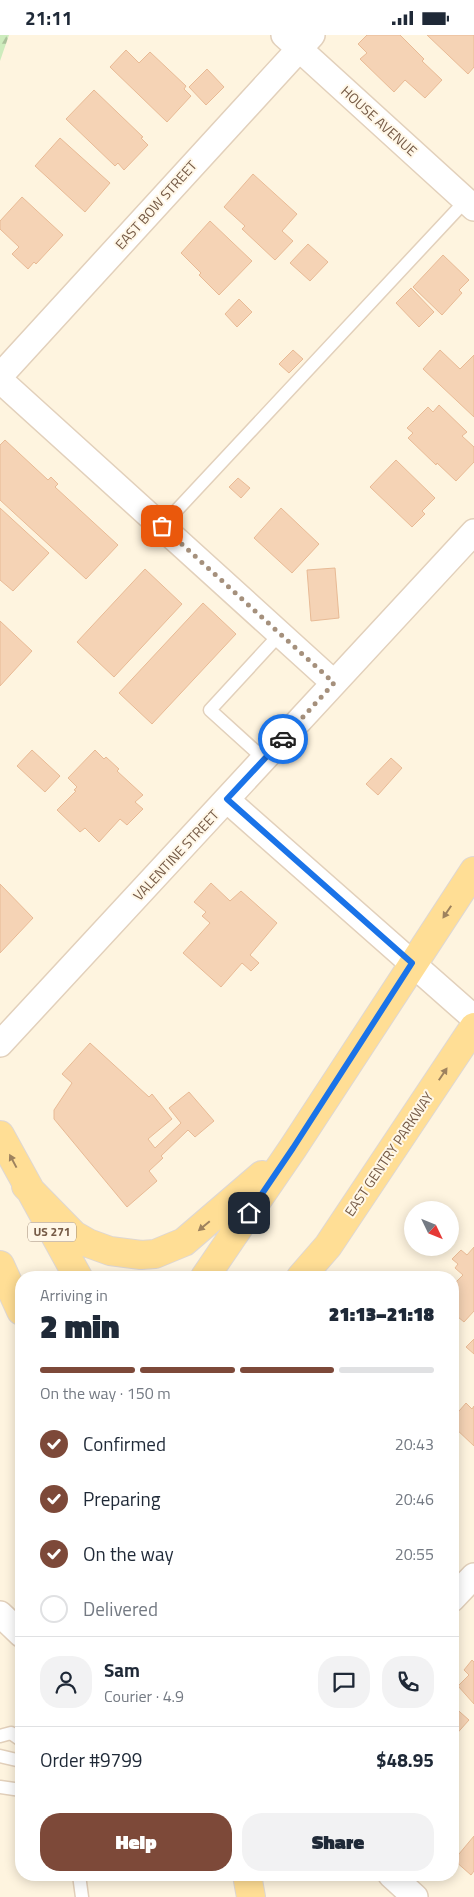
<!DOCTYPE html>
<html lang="en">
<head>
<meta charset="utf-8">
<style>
  :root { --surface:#fff; --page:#f2f2f3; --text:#1f2937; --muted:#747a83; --line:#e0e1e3; --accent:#7d4939 }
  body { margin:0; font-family:"Titillium Web",sans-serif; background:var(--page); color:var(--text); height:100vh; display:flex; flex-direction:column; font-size:19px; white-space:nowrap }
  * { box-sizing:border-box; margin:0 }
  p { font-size:16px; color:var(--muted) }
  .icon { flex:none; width:28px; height:28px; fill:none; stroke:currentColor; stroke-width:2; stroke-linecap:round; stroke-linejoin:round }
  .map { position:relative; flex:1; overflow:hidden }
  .side { position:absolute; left:15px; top:1236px; width:444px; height:610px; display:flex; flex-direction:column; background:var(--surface); border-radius:20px; box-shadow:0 2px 12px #0003 }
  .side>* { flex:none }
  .needle { width:32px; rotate:133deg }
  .buttons { position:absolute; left:404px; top:1166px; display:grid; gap:10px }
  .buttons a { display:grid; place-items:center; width:55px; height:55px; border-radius:50%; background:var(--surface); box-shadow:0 2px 12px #0003; font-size:25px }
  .pin { position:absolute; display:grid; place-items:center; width:42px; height:42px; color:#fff; margin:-21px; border-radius:10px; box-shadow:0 2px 8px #0006 }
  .courier { position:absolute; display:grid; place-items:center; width:50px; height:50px; margin:-25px; border:4px solid #1a73e8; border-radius:50%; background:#fff; color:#222; box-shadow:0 1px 6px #0007 }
  .head em { font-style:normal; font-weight:800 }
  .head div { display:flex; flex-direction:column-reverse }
  .head { display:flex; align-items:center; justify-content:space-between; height:85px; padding:0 25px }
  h1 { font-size:32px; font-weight:800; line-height:38px }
  .bar { display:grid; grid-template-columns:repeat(4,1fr); gap:8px 5px; align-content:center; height:60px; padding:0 25px }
  .bar i { height:6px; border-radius:4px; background:var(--line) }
  .bar .active { background:var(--accent) }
  .bar p { grid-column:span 4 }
  .line { display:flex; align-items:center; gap:12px; padding:0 25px; border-top:1px solid var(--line) }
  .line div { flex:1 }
  .round { display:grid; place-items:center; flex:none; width:52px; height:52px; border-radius:20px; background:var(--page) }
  ol { padding:0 25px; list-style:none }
  li { display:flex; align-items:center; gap:15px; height:55px }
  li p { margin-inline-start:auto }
  li .icon { padding:5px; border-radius:50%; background:var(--accent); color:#fff; stroke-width:4 }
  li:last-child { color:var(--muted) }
  li i { width:28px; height:28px; border:2px solid var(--line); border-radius:50% }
  .primary-button { display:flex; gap:10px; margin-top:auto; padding:10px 25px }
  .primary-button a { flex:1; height:58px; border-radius:20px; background:var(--accent); color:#fff; font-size:20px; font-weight:800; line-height:58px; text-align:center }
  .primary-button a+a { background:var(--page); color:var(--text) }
  .status { display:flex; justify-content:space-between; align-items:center; height:35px; padding:0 25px; background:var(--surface); direction:ltr }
  .status svg { height:14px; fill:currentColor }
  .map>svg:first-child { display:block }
  .forest { fill:url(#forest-firs) }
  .building { fill:#f5d3b5; stroke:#e8ba95 }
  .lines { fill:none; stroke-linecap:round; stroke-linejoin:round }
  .lane-casing { stroke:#e2d0bb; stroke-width:15 }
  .street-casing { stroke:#e2d0bb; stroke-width:28 }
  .primary-casing { stroke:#ded7d3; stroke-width:30 }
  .lane { stroke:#fff; stroke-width:12 }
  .street { stroke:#fff; stroke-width:25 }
  .primary { stroke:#ffde95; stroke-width:28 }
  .oneway { fill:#9e825e }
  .done { stroke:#a5907c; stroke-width:5; stroke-dasharray:0 9 }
  .route { stroke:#1a73e8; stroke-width:6 }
  .labels { text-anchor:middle; stroke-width:4; stroke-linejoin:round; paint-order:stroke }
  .shield { fill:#fff7e7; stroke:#9e8976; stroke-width:1 }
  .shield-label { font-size:12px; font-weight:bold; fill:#755a46 }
  .street-label { font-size:14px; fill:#755a46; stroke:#fff7e7 }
</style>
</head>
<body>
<div class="status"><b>21:11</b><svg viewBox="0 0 49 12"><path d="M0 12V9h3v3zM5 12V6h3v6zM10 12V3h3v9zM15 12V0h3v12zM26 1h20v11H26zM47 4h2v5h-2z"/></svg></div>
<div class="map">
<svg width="474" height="1862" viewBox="0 0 474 1862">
  <defs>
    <pattern id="forest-firs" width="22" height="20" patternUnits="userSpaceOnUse" patternTransform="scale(1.25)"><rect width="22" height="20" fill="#cdecbd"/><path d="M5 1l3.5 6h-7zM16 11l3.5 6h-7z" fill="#abc29b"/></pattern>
  </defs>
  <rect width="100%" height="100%" fill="#fef4df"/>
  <path class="forest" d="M0,0H9L0,26Z"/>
  <path class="building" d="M367,0H400L424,24L422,26L442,45L425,63L405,45L394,57L360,24L367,18L358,9Z
    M427,0H474V32L468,39Z
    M126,15L139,28L150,17L186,51L184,54L191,61L167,87L110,32Z
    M207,34L224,52L206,70L189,52Z
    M94,55L143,102L141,103L148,110L124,135L118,128L115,131L66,84Z
    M60,103L110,148L85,177L35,131Z
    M253,139L297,179L282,196L293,206L275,225L242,194L245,191L224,172Z
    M22,162L63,200L36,229L34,227L28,234L12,219L19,212L0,194V186Z
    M210,186L252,226L219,260L199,240L201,238L181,218Z
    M308,209L328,227L310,246L290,228Z
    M443,220L469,245L459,255L462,258L442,280L413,252Z
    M411,253L434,277L419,292L396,268Z
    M239,264L252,277L237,292L225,279Z
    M293,315L303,324L289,338L279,329Z
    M440,315L460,334L474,320V382L423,334Z
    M439,370L467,397L462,401L474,412V427L456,446L437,428L436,430L408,403L413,398L407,393L428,372L433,377Z
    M5,405L48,445L51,442L58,449L55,452L118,510L86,544L0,465V410Z
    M396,425L435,463L422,476L425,479L412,492L370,452Z
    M238,443L250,453L241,463L229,452Z
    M0,473L49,518L13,556L0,545Z
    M281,473L319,509L292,538L254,503Z
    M335,533L339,583L311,586L307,535Z
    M145,534L182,569L114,642L77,607Z
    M203,568L236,599L152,689L119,658Z
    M0,586L32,616L0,651Z
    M32,715L60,741L45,757L17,731Z
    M95,715L104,724L106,722L119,734L117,736L143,760L135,767L143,774L127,790L120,784L99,807L85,793L80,797L57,775L76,756L74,755L77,752L68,743Z
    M391,723L402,733L378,760L366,749Z
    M211,848L230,866L241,856L277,888L250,920L259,928L251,936L242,928L221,952L183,918L210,888L202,881L206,877L194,867Z
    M0,849L33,883L0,918Z
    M90,1008L149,1062L152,1059L172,1084L148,1104L155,1113L181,1088L169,1073L189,1057L214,1086L195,1102L188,1095L161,1121L163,1123L149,1136L157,1146L127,1172L54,1084V1075L72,1048L62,1039Z
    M474,1212V1276L464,1287L452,1277V1251L463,1240L455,1233L458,1229L452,1224L461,1215L467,1220Z
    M474,1304V1319L466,1312Z
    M466,1368L472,1374L474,1371V1411L454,1392L458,1388L453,1383Z
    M452,1439L459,1445L452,1452Z
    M472,1625L474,1627V1669L458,1651L469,1640L464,1635Z
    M452,1670L469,1685L452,1704Z
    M474,1801V1836L471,1840L454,1825Z"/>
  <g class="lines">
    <g class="lane-casing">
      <path id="lane" d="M162,491L469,162
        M264,724L210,675L280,599
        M0,1701L11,1698L21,1705
        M0,1721L21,1726
        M0,1752L21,1755
        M79,1840L82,1862"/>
    </g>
    <g class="street-casing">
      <path id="street" d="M284,0L474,173
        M0,341L312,0
        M0,345L334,648
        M227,765L474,983
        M0,1009L474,497
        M452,1564L474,1541
        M0,1579L21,1599
        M391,1840L415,1862"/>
    </g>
    <g class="primary-casing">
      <path id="primary" d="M0,1100L78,1242
        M26,1151L74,1200L88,1208L110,1216L141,1220L155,1219L184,1207L262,1140
        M0,1230L21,1276
        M205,1242L293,1113L474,836
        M301,1242L328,1211L474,992
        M247,1840L251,1862"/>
    </g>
    <use href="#lane" class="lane"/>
    <use href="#street" class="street"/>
    <use href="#primary" class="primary"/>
  </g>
  <defs><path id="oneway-solid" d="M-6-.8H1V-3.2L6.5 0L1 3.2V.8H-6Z" transform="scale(1.25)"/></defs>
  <g class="oneway">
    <use href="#oneway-solid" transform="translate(447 877) rotate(124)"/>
    <use href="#oneway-solid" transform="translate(443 1039) rotate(-56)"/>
    <use href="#oneway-solid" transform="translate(13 1126) rotate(-118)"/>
    <use href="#oneway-solid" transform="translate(204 1191) rotate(140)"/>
  </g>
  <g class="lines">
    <path class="done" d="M162,491L334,648L283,704"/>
    <path class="route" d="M249,1178L293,1113L412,928L227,764L283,704"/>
  </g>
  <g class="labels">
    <rect class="shield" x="28" y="1187.5" width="48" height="19" rx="4"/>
    <g class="shield-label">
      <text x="52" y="1201">US 271</text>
    </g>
    <g class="street-label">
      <text transform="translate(379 86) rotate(42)" y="5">HOUSE AVENUE</text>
      <text transform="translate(156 170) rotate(-48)" y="5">EAST BOW STREET</text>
      <text transform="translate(176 820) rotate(-47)" y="5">VALENTINE STREET</text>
      <text transform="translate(389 1119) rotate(-56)" y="5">EAST GENTRY PARKWAY</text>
    </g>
  </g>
</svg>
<div class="buttons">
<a><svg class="needle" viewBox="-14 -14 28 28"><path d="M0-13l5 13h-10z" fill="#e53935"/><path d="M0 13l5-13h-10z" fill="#747a83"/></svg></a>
</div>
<div class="pin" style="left:162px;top:491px;background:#ea580c"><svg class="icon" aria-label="bag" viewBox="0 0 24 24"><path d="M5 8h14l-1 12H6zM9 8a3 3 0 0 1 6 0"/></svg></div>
<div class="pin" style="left:249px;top:1178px;background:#1f2937"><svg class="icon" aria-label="home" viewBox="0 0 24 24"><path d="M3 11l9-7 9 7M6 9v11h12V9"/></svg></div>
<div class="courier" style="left:283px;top:704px"><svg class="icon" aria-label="car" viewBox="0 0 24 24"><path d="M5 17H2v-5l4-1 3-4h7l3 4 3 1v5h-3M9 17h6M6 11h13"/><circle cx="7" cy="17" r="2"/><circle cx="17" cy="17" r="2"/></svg></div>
<section class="side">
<div class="head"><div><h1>2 min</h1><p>Arriving in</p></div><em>21:13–21:18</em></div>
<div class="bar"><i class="active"></i><i class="active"></i><i class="active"></i><i></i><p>On the way · 150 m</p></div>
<ol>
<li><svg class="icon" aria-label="check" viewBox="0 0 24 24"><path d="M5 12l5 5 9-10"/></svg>Confirmed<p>20:43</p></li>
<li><svg class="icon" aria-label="check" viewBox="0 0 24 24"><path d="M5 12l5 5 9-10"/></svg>Preparing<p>20:46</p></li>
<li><svg class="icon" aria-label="check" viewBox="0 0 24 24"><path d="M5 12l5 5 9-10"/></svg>On the way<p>20:55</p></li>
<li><i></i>Delivered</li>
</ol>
<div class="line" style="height:90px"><a class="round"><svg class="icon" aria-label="person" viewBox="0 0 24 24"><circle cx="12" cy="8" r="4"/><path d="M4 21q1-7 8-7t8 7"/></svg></a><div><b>Sam</b><p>Courier · 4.9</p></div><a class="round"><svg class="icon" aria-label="chat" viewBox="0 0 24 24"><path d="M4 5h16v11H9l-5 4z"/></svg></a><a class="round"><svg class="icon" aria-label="phone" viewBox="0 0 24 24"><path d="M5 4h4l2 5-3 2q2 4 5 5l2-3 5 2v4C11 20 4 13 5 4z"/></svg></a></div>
<div class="line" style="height:65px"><div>Order #9799</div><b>$48.95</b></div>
<div class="primary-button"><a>Help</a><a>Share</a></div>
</section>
</div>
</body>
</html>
